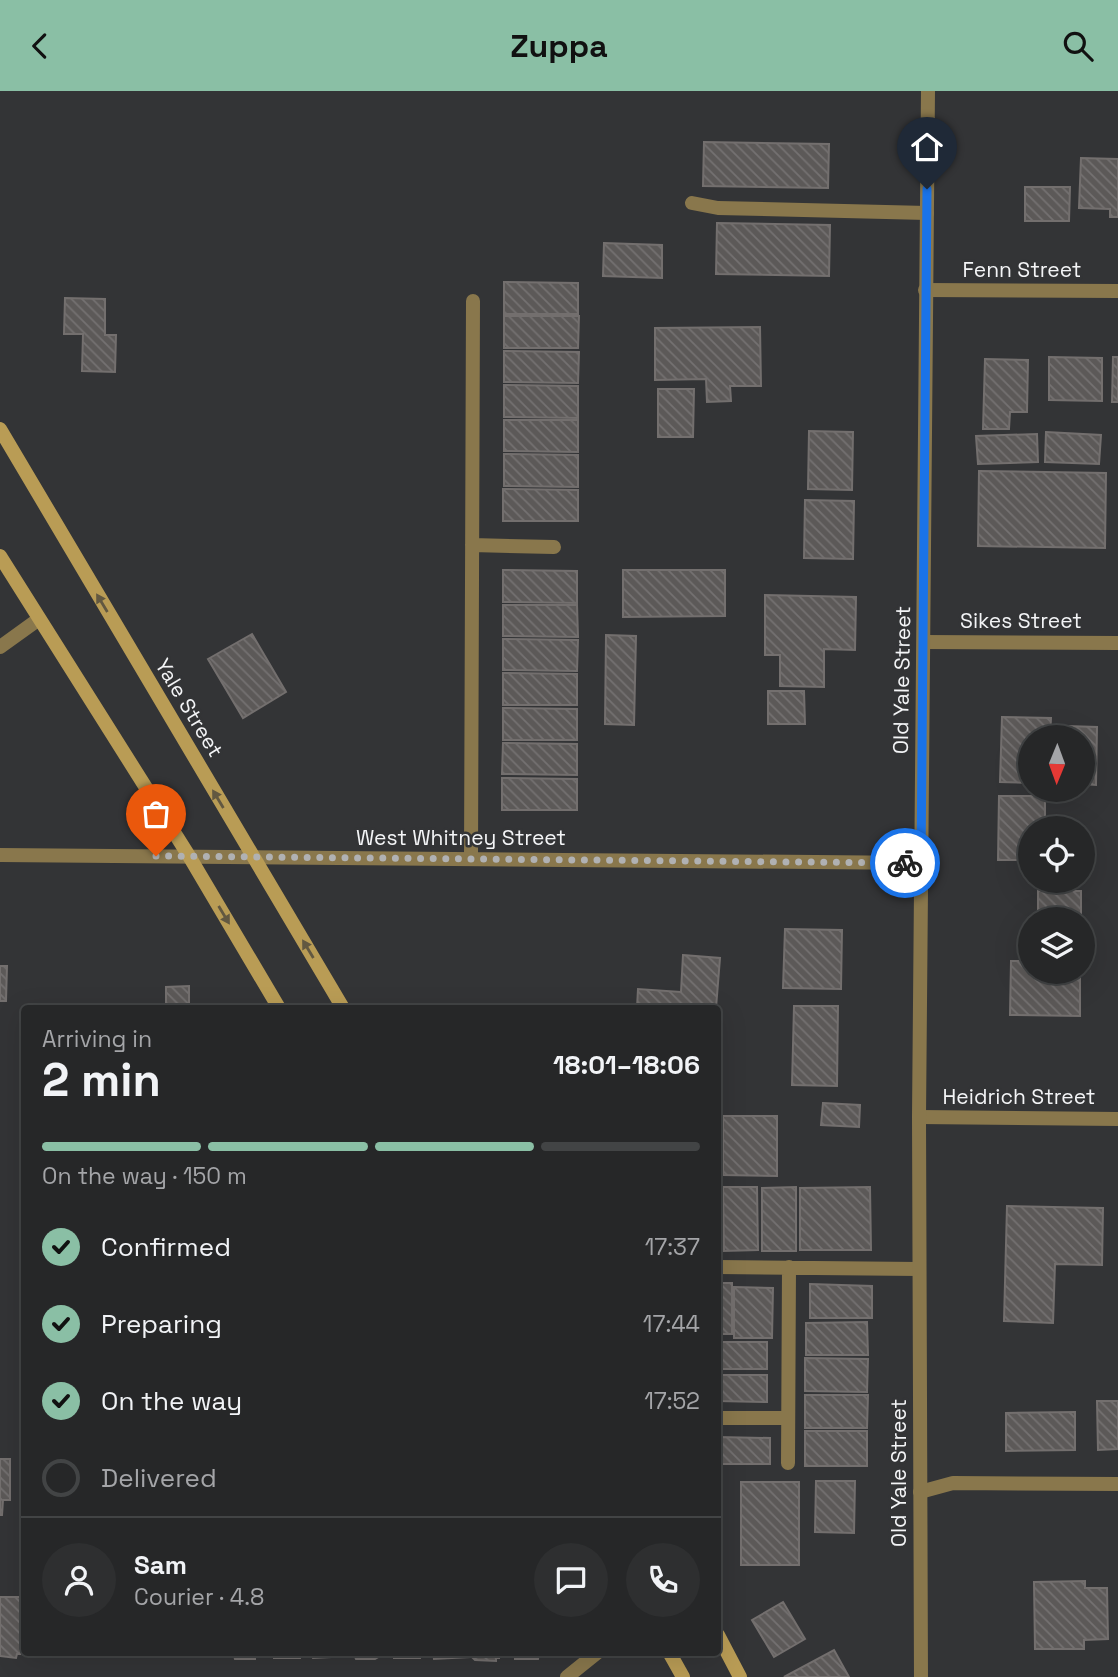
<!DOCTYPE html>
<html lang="en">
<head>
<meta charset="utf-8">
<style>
  :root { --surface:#262728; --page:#2e2f30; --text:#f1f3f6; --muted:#a4a5a8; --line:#424445; --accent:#8abfa5 }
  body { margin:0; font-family:"Space Grotesk",sans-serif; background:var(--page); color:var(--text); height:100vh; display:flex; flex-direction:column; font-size:26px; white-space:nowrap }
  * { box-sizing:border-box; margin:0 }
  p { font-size:23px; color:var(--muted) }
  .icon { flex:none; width:38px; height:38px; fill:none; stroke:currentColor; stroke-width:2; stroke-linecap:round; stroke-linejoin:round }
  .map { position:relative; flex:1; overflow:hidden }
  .side { position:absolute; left:21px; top:914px; width:700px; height:651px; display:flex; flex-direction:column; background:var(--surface); border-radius:7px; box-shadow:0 7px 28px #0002,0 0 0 2px var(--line) }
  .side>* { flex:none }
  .needle { width:46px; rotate:181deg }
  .fabs { position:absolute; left:1018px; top:634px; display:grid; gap:14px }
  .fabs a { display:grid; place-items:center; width:77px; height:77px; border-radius:50%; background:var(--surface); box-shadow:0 7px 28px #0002,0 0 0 2px var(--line); font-size:35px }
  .pin { position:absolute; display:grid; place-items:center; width:60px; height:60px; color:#fff; margin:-72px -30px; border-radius:50% 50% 50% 0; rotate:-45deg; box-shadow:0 0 7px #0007 }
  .pin .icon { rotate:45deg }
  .courier { position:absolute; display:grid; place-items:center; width:70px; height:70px; margin:-35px; border:5px solid #1a73e8; border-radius:50%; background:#fff; color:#222; box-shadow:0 2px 9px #0007 }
  .headline em { font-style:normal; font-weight:700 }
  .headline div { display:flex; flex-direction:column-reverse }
  .headline { display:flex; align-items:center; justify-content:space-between; height:119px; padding:0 21px }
  h1 { font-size:46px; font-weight:700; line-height:52px }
  .bar { display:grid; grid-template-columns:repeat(4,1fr); gap:10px 7px; align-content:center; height:84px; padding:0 21px }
  .bar i { height:9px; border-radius:5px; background:var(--line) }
  .bar .selected { background:var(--accent) }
  .bar p { grid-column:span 4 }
  .line { display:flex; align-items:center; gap:18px; padding:0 21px; border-top:2px solid var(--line) }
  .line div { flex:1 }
  .round { display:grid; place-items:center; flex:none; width:74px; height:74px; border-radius:37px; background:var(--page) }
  ol { padding:0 21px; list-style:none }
  li { display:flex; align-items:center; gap:21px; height:77px }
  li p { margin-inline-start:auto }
  li .icon { padding:7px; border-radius:50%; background:var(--accent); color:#111; stroke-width:4 }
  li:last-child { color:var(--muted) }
  li i { width:38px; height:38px; border:4px solid var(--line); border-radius:50% }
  header { display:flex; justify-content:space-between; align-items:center; height:91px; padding:0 21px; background:var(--accent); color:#111; font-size:32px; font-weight:700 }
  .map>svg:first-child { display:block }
  .building { fill:url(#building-back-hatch); stroke:#736f6e; stroke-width:2 }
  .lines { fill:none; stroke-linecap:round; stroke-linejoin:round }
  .service { stroke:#89774c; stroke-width:14 }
  .minor { stroke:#89774c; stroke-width:14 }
  .tertiary { stroke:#89774c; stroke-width:14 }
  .secondary { stroke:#b99c55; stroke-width:14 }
  .oneway { fill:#625841 }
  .done { stroke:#b0b1b3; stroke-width:7; stroke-dasharray:0 12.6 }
  .route { stroke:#1a73e8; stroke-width:9 }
  .labels { text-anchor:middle; stroke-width:5; stroke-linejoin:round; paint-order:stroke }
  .street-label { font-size:21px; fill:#f3f4f6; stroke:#333436 }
</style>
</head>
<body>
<header><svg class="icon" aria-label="back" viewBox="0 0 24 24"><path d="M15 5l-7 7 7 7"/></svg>Zuppa<svg class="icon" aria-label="search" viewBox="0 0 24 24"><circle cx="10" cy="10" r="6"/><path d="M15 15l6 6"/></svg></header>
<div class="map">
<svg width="1118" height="1586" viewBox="0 0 1118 1586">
  <defs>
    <pattern id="building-back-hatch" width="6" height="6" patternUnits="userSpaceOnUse" patternTransform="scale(1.75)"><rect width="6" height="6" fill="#5c5958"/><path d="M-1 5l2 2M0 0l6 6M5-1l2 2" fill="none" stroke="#747171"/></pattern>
  </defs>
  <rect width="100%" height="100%" fill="#333436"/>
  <path class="building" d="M704,51L829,53L828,97L703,95Z
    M1081,67L1118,68V126H1110V118L1079,117Z
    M1025,96H1070L1069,130H1025Z
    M717,132L830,134L829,185L716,183Z
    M604,152L662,154V187L603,185Z
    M504,191L578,192V223H504Z
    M65,207L105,208V244H116L115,281L82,280L83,243H64Z
    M504,225H579L578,257H504Z
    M760,236L761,295H730L731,310L707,311L706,288L655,289V237Z
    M504,260L579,261L578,292L504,291Z
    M1049,266L1102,267V310L1049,309Z
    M1113,266H1118V311H1112Z
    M985,268L1028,269L1027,321H1010L1009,338H983Z
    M504,294L578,295V327L504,326Z
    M658,298H694L693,346H658Z
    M504,329H578V361L504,360Z
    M809,340L853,341L852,399L808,398Z
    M1046,341L1101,344L1099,373L1045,371Z
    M1037,343L1038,371L978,373L976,345Z
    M504,363L578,364V396L504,395Z
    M979,380L1106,382L1105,457L978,455Z
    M503,398L578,399V430H503Z
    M805,409L854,410L853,468L804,467Z
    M503,479L577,480V512L503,511Z
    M623,479H725V525L623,526Z
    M765,504L856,506L855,559L824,558V596L780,595V564H765Z
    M503,514H577L578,546L503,545Z
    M252,543L286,601L243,627L208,568Z
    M606,544L636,545L634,634L605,633Z
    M503,548L578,549L577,580L503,579Z
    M503,582L577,583V614H503Z
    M768,600H804L805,633H768Z
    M503,617L577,618V649H503Z
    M1002,626L1051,627L1050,646H1031V692L1000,691Z
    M1066,635L1097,636L1096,694L1083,693V646H1066Z
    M503,652L577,653V684L502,683Z
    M502,687L577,688V719H502Z
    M999,705H1045V737H1031V769H998Z
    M1038,800H1081V828H1038Z
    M785,838L842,839L841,898L783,897Z
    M683,864L720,867L716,917H637L638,898L681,901Z
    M1011,870H1031V880H1080V925L1010,924Z
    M0,875H7L6,910H0Z
    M189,895V917H166V896Z
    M794,915H838L837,995L792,994Z
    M823,1012L860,1014L859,1036L821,1034Z
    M723,1025H777V1085L723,1084Z
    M718,1096L720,1159H718Z
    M723,1096H757L758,1159L724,1160Z
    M796,1096V1160H762V1097Z
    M870,1096L871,1159H800V1097Z
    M1007,1115L1103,1117L1102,1174L1055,1173L1053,1232L1004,1230Z
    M718,1192H732V1243H718Z
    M810,1193L872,1195V1227H810Z
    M734,1196L773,1197L772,1247H734Z
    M867,1231L868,1264H806V1232Z
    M718,1251H767V1278H718Z
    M805,1267L868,1268L867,1301L805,1300Z
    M718,1284H767V1311L718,1310Z
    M805,1304H868L867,1337H805Z
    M1097,1310H1118V1358L1098,1359Z
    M1075,1321V1359L1006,1360V1322Z
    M805,1340H867V1375H805Z
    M718,1346L770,1347V1373H718Z
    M0,1368H10V1409H3L2,1424H0Z
    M816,1390H855L854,1442L815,1441Z
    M741,1391H799V1474H741Z
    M1085,1490V1497H1107L1108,1548L1084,1549V1558H1035L1034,1491Z
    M0,1506H24V1555L20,1557V1563H17L16,1567L0,1565Z
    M783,1511L805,1548L774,1566L752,1529Z
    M834,1559L849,1586H784Z
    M72,1561H110V1564L75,1565Z
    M153,1561H180V1566H153Z
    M233,1561H258V1564H255V1568H235Z
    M274,1561H300V1567H274Z
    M311,1561H350V1565L313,1567Z
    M353,1561H380V1565L375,1568H356Z
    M394,1561H420V1567H394Z
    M433,1561H470V1566L434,1568Z
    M472,1561H499V1567H496V1570L475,1569L472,1566Z
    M515,1561H539L538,1568H515Z"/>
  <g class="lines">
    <path class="service" d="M692,112L718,117L927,122
      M472,454L554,456
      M0,556L39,528
      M471,768L473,210
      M920,1401L953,1392L1118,1393"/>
    <path class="minor" d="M925,199L1118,200
      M924,551L1118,552
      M919,1026L1118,1028
      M718,1176L919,1178
      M718,1327H788
      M788,1372L789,1176
      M567,1586L598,1561"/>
    <path class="tertiary" d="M0,764L921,772
      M921,1586L919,1026L928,0"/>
    <path class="secondary" d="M0,338L343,917
      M0,465L189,765L279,917
      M718,1544L740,1586
      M669,1561L683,1586"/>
  </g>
  <defs><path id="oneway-solid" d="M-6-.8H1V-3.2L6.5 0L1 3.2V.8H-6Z" transform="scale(1.75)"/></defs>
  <g class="oneway">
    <use href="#oneway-solid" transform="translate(102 512) rotate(-121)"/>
    <use href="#oneway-solid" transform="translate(218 708) rotate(-121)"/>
    <use href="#oneway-solid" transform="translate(224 824) rotate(59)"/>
    <use href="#oneway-solid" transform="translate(308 858) rotate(-121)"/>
  </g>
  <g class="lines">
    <path class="done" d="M156,765L905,772"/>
    <path class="route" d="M905,772H921L927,98"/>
  </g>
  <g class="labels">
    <g class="street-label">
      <text x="1022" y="186">Fenn Street</text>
      <text x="1021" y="537">Sikes Street</text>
      <text transform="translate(902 589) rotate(-89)" y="7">Old Yale Street</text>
      <text transform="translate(189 617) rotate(59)" y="7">Yale Street</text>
      <text x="461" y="754">West Whitney Street</text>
      <text x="1019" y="1013">Heidrich Street</text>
      <text transform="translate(899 1382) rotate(-90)" y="7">Old Yale Street</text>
    </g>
  </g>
</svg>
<div class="fabs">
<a><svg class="needle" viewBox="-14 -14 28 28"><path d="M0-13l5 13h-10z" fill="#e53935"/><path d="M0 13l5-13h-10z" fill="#a4a5a8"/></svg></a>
<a><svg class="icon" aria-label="locate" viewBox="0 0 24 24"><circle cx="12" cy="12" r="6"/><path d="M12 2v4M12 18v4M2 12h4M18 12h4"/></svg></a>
<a><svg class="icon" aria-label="layers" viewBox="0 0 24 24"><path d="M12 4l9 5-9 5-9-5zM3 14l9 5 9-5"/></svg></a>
</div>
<div class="pin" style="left:156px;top:765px;background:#ea580c"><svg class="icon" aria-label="bag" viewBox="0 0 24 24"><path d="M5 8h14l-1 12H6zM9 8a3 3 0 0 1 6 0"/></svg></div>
<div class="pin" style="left:927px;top:98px;background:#1f2937"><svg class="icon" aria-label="home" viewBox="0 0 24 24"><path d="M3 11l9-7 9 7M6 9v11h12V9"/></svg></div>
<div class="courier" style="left:905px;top:772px"><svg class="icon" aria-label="bike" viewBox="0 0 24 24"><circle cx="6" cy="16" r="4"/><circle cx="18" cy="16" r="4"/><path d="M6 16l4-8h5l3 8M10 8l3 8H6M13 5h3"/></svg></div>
<section class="side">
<div class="headline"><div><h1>2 min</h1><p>Arriving in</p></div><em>18:01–18:06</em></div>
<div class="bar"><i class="selected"></i><i class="selected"></i><i class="selected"></i><i></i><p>On the way · 150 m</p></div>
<ol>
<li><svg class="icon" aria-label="check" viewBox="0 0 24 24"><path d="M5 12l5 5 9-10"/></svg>Confirmed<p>17:37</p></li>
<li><svg class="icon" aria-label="check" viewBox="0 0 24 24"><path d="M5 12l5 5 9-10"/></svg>Preparing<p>17:44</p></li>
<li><svg class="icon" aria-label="check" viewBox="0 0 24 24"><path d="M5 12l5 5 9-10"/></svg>On the way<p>17:52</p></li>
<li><i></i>Delivered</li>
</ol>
<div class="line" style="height:126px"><a class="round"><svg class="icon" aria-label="person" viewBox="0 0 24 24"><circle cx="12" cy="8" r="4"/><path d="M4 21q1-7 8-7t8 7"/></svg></a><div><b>Sam</b><p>Courier · 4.8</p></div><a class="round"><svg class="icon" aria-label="chat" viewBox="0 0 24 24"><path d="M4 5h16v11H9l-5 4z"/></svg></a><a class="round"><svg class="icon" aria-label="phone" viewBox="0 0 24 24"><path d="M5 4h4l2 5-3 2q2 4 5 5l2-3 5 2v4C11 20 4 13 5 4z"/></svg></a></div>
</section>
</div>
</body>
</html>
